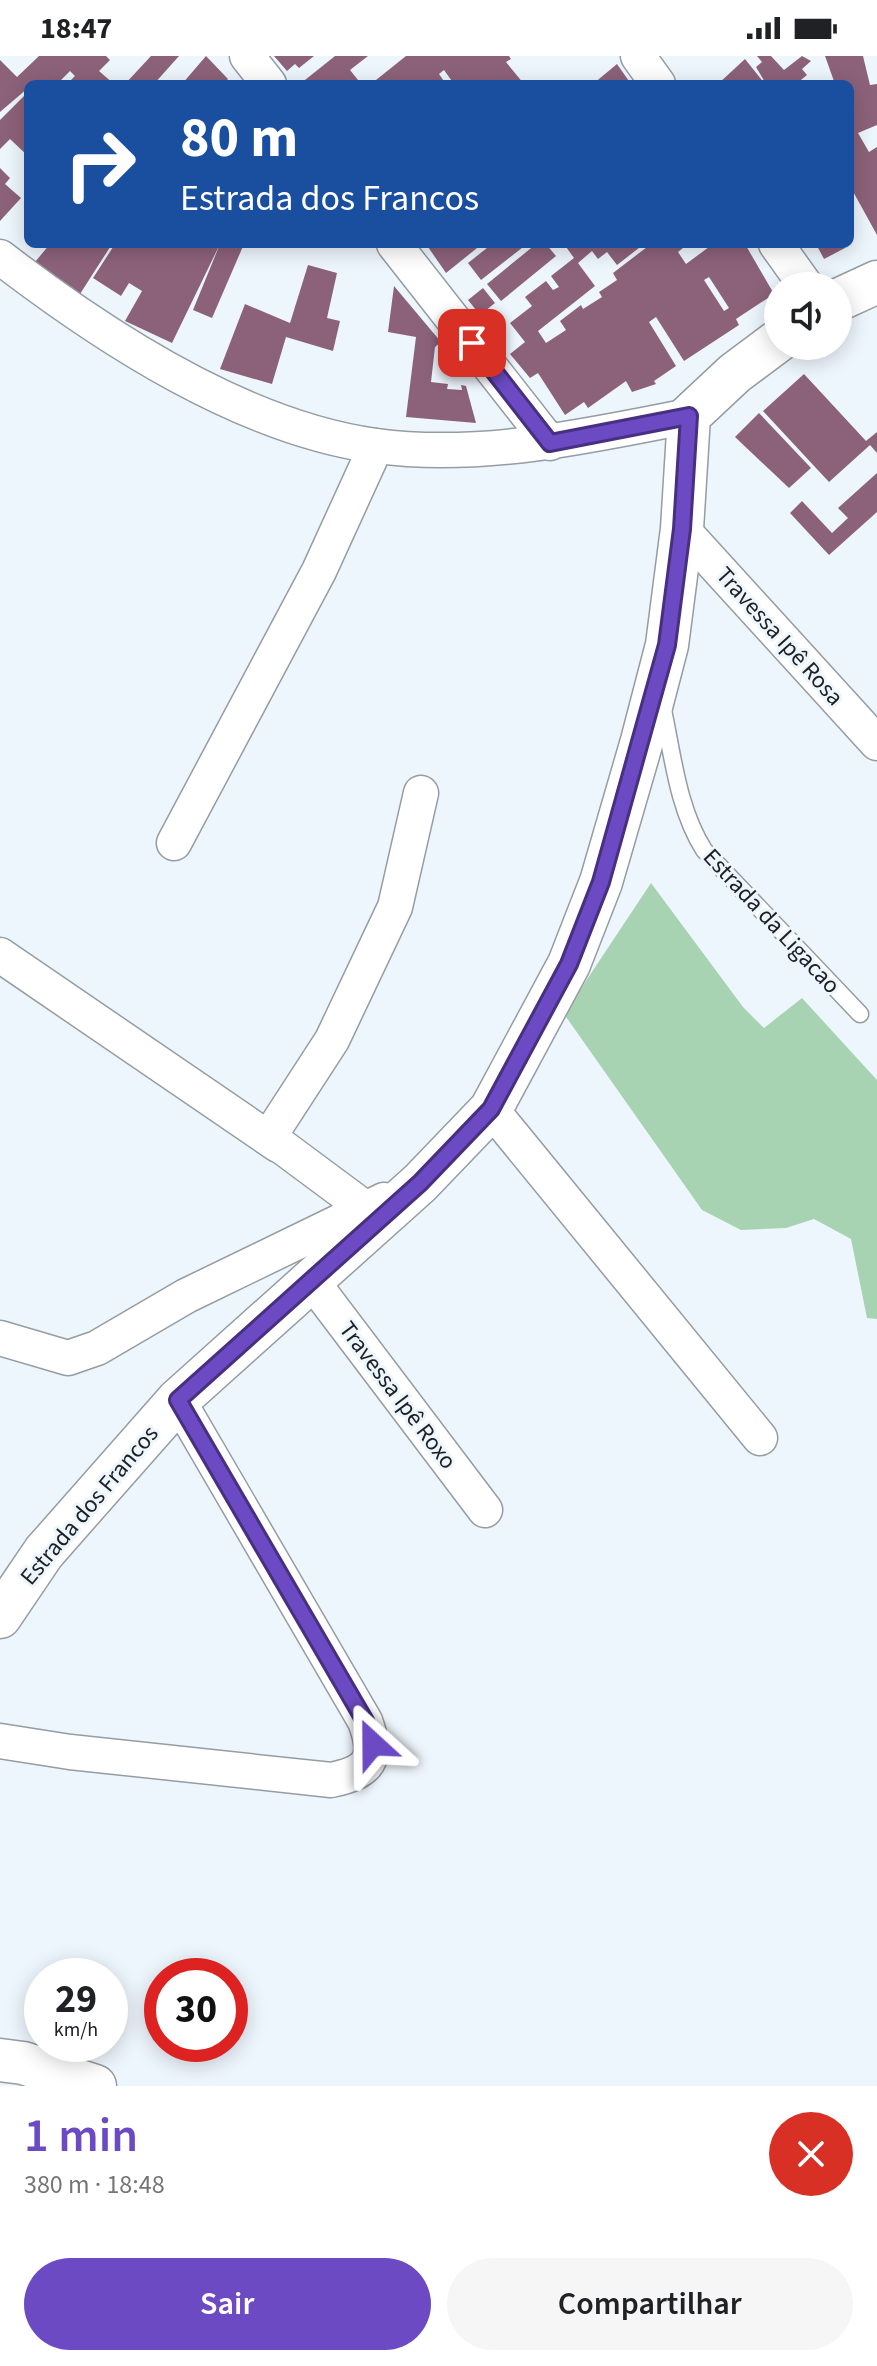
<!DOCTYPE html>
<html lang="pt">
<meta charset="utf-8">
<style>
:root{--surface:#fff;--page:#f6f6f6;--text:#202124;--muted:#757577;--accent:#6c4ac3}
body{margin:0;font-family:"Source Sans 3",sans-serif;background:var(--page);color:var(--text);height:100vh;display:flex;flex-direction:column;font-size:30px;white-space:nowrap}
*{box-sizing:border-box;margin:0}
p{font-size:26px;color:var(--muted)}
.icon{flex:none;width:44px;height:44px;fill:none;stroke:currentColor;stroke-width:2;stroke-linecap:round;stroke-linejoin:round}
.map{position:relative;height:2030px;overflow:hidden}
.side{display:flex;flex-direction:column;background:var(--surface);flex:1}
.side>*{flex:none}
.banner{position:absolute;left:24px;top:24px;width:830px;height:168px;border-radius:12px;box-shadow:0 4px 20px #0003;background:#1a4fa0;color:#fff;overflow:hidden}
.tools{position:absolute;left:764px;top:216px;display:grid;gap:16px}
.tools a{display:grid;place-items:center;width:88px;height:88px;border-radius:50%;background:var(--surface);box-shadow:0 4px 20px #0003;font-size:40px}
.speed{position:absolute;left:24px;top:1902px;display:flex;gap:16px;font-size:40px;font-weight:700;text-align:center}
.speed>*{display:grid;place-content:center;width:104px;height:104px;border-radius:50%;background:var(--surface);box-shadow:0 4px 20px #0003;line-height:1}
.speed small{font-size:20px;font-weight:400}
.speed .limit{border:12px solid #d22;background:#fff;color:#111}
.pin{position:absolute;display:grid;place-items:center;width:68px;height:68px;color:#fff;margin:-34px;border-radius:16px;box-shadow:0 4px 12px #0006}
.me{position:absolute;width:88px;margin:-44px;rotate:336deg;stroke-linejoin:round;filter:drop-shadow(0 0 6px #0008)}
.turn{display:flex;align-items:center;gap:28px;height:168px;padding:0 24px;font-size:36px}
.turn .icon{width:104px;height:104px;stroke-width:2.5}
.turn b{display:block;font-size:56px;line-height:68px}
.round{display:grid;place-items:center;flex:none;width:84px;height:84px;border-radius:42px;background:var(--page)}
.overview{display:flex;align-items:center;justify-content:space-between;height:136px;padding:0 24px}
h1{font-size:48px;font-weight:600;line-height:60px;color:var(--accent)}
.primary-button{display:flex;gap:16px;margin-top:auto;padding:16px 24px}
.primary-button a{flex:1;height:92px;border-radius:48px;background:var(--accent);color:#fff;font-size:32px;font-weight:600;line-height:92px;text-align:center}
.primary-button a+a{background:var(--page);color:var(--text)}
.status{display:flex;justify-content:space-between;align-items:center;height:56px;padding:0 40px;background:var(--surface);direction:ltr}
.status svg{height:22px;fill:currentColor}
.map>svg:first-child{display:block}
.forest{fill:#a8d3b3}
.building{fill:#8c627a;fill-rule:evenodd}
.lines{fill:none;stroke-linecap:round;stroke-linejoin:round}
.service-casing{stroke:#959ca3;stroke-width:19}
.minor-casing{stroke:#959ca3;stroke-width:37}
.tertiary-casing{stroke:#959ca3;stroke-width:45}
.service{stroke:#fff;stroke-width:16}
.minor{stroke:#fff;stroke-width:34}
.tertiary{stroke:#fff;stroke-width:42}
.route-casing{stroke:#46307f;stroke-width:20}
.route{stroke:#6c4ac3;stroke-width:14}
.labels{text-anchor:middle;stroke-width:6;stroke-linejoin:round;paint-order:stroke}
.street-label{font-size:24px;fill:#1d1f22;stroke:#eef6fd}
</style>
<div class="status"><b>18:47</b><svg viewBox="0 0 49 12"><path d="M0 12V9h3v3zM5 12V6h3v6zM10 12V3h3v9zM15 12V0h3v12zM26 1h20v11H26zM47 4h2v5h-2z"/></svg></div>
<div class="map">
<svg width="877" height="2030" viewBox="0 0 877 2030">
<rect width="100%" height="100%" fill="#eef6fd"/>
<path class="forest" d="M 651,827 L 743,951 L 764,972 L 802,942 L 877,1024 L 877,1263 L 867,1262 L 851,1183 L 814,1163 L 786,1172 L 741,1174 L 702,1154 L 564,958 Z"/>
<g class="building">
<path d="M 39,0 L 106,0 L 110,4 L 99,15 L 114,28 L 67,28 L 75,20 L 70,15 L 57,28 L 28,28 L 28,32 L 0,56 L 0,4 L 17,21 Z"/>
<path d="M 151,0 L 179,0 L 154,28 L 125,28 Z"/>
<path d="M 206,0 L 228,23 L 224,28 L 182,28 Z"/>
<path d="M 274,0 L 314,0 L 299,12 L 295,8 L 287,15 Z"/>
<path d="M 335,0 L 368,0 L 350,14 L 358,24 L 353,28 L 300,28 Z"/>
<path d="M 406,0 L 509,0 L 511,3 L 506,6 L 524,28 L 454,28 L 444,14 L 439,18 L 446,28 L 371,28 Z"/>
<path d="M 757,0 L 771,0 L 784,14 L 802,0 L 811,5 L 802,13 L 807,19 L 796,28 L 766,28 L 756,11 L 762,6 Z"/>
<path d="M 825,0 L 863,0 L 870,29 L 877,28 L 877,69 L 858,77 L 869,96 L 877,91 L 877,179 L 850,130 L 850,28 L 835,28 Z"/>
<path d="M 745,3 L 765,28 L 718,28 Z"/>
<path d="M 617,8 L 631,28 L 593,28 Z"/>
<path d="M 28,36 L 28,100 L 10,83 L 0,93 L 0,64 Z"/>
<path d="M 0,112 L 10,122 L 5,128 L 21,142 L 0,165 Z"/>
<path d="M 50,188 L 112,188 L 80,238 L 35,206 Z"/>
<path d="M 115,188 L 220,188 L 172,287 L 125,265 L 142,235 L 129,227 L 121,240 L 93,222 Z"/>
<path d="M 220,188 L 244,188 L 212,262 L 193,254 Z"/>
<path d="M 426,188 L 482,188 L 446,217 Z"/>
<path d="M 492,188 L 527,188 L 481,224 L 468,207 Z"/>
<path d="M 536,188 L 546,188 L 556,200 L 501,245 L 487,228 Z"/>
<path d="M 564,188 L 644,188 L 617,209 L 607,196 L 598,203 L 592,195 L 578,207 L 595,230 L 538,275 L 546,287 L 566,274 L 560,265 L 581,249 L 583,253 L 602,241 L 599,236 L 617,224 L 613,217 L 651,188 L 688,188 L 678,196 L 686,208 L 713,188 L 745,188 L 774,238 L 736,263 L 739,269 L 684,305 L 656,261 L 649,266 L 676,310 L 654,325 L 656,328 L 632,336 L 626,325 L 588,352 L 584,346 L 565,359 L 538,317 L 530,322 L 510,298 L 525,286 L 510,267 L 532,250 L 525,241 L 546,225 L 553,234 L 559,231 L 551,220 L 574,202 ZM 709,221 L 729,252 L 724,255 L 704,224 Z"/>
<path d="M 816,188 L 843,188 L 845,192 L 824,203 Z"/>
<path d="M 308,209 L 337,217 L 327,262 L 340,265 L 333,295 L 286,281 L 272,328 L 220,313 L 245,248 L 290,267 Z"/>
<path d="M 394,230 L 441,286 L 435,291 L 431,326 L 448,328 L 447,333 L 462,334 L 461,329 L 466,330 L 476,367 L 406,361 L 416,281 L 388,276 Z"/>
<path d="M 483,232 L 495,247 L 480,259 L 468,244 Z"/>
<path d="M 804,318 L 866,385 L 877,376 L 877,397 L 870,389 L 829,426 L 763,355 Z"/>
<path d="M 759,357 L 811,412 L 789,432 L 735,381 Z"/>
<path d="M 877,417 L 877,456 L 829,499 L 790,457 L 802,445 L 832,477 L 848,462 L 838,452 Z"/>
</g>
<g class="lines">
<defs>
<path id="service" d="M 663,654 C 673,701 678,753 704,794 L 860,958"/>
<g id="minor">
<path d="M 247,0 L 269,28"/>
<path d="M 638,0 L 658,28"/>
<path d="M 394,188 L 550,387"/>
<path d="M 776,188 L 806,230"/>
<path d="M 0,201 C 104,281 243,372 376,390 C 481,404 587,380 689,360"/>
<path d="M 682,473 L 877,687"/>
<path d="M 174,787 L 319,515 L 376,390"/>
<path d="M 0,899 L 278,1089"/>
<path d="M 491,1053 L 760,1382"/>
<path d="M 366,1153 L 269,1081 L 332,984 L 395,851 L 421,737"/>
<path d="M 311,1224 L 485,1454"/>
<path d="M 0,1282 L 68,1302 L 97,1292 L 186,1240 L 384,1144"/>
<path d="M 0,1685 L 70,1696 L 331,1724 C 370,1716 379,1703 365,1665 L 178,1344"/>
</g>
<g id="tertiary">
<path d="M 838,244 L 877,226"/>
<path d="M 0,1561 L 44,1496 L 178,1344 L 420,1127 L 491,1053 L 569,908 L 601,826 L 642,685 L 667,589 L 682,473 L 689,360 L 735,317 L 778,285"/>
<path d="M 0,2004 L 23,2007 L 95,2030"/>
</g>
</defs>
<use href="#service" class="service-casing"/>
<use href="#minor" class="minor-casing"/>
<use href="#tertiary" class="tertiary-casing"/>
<use href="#service" class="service"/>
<use href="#minor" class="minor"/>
<use href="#tertiary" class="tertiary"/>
</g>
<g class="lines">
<defs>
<path id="route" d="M 373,1688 L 365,1665 L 178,1344 L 420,1127 L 491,1053 L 569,908 L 601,826 L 667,589 L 682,473 L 689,360 L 550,387 L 472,287"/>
</defs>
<use href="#route" class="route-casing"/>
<use href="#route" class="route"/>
</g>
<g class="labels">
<g class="street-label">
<text transform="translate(780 580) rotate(48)" y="8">Travessa Ipê Rosa</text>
<text transform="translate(772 865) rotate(47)" y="8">Estrada da Ligacao</text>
<text transform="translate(398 1339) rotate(53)" y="8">Travessa Ipê Roxo</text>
<text transform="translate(89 1449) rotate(-50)" y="8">Estrada dos Francos</text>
</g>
</g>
</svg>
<div class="tools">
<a><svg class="icon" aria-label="sound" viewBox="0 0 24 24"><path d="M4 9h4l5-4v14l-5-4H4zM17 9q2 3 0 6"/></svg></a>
</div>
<div class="speed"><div>29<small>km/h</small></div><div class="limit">30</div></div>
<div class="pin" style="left:472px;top:287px;background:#d93025"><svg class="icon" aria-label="arrive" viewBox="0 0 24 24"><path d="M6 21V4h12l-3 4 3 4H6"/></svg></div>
<svg class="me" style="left:373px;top:1688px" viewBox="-20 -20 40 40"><path d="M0-17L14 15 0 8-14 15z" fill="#6c4ac3" stroke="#fff" stroke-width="4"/></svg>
<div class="banner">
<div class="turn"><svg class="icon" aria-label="right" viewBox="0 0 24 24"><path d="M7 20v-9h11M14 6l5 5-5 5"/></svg><div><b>80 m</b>Estrada dos Francos</div></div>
</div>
</div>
<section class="side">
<div class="overview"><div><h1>1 min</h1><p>380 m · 18:48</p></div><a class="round" style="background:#d93025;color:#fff"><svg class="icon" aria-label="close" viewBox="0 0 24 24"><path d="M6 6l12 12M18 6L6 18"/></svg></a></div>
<div class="primary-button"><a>Sair</a><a>Compartilhar</a></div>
</section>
